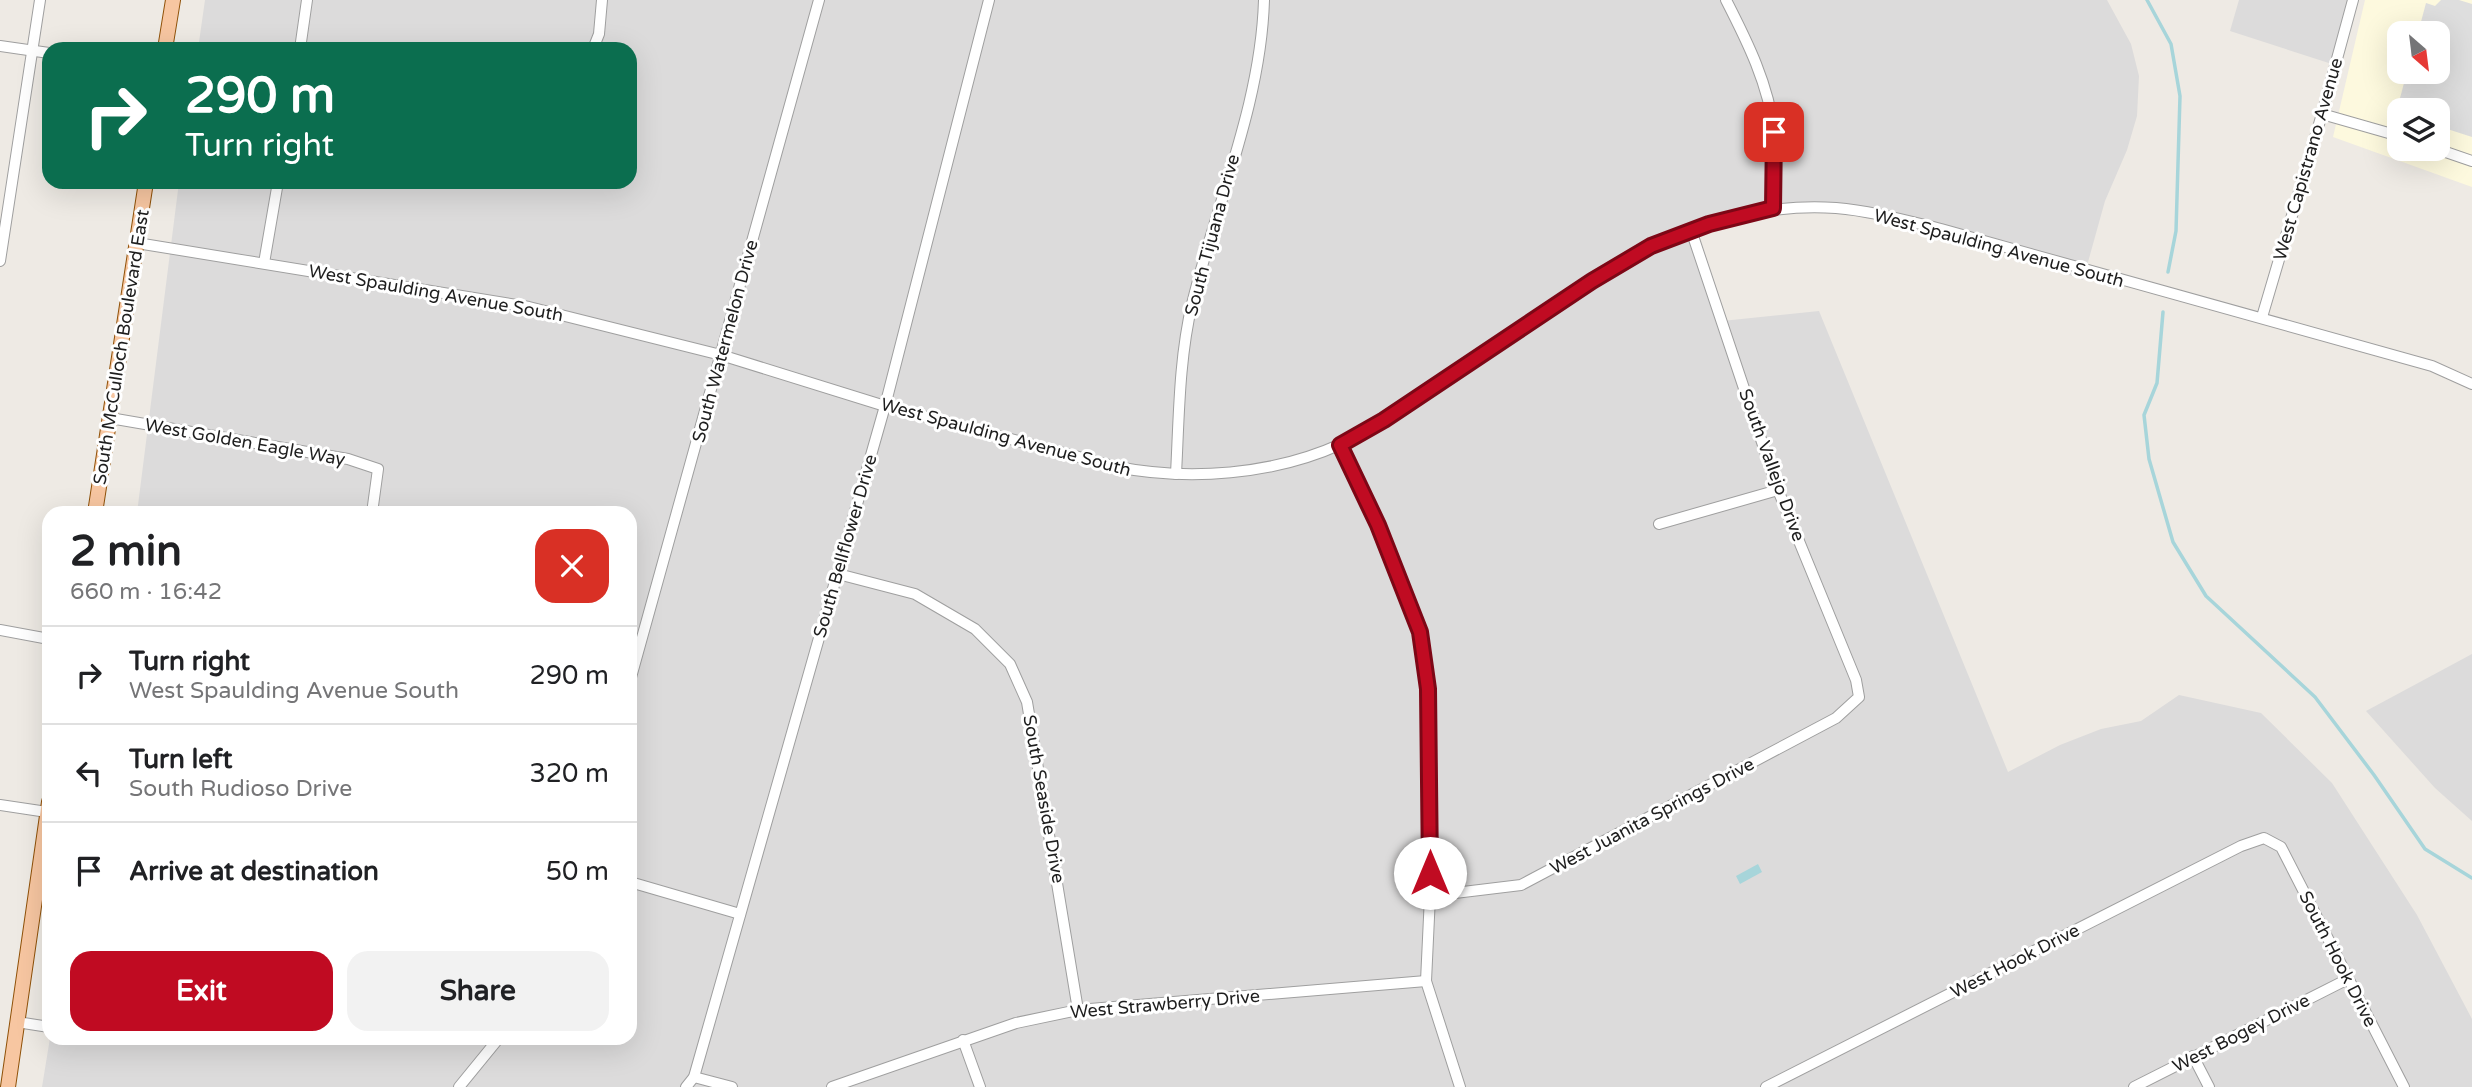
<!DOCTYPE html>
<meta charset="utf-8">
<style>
:root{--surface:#fff;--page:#f2f2f2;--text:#202124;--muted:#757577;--line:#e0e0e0;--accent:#c00b22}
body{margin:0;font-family:"Varela Round",sans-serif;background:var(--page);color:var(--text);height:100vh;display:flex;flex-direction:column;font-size:26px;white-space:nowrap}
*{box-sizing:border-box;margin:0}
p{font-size:23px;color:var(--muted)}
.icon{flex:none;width:38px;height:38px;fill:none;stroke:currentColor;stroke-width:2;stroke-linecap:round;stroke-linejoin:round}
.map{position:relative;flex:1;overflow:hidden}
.panel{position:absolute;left:42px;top:506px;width:595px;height:539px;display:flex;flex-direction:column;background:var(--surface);border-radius:21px;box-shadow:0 7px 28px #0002}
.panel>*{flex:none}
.guide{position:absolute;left:42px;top:42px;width:595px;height:147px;border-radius:21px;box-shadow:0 7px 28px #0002;background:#0b6e4f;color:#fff;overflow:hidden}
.needle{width:46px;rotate:152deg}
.tools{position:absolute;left:2387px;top:21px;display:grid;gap:14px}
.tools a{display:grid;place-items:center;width:63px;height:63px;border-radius:14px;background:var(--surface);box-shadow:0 7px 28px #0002;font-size:35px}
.pin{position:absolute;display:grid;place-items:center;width:60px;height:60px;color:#fff;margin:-30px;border-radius:14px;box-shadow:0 4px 10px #0006}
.me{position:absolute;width:77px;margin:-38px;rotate:0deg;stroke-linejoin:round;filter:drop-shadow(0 0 5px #0008)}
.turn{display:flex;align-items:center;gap:24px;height:147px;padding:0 28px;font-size:32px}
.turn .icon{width:91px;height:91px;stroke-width:2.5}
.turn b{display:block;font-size:49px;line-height:60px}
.round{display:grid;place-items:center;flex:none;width:74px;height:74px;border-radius:21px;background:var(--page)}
.summary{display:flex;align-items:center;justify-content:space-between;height:119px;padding:0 28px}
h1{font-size:42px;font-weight:700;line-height:52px}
.primary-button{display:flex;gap:14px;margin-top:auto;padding:14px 28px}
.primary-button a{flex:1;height:80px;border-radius:21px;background:var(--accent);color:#fff;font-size:28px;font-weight:700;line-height:80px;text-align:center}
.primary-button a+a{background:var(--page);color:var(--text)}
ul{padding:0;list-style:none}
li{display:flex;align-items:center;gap:21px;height:98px;padding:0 28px;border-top:2px solid var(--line)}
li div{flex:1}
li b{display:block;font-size:26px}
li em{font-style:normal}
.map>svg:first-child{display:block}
.residential{fill:#dcdbdb}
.education{fill:#fdf9de;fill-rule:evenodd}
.parking{fill:#dedede}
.water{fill:#a7d5da}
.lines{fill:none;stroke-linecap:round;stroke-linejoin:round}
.stream{stroke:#a7d5da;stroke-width:3.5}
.minor-casing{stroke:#9f9f9f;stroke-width:12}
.major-casing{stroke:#8f5108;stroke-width:16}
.minor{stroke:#fff;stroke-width:10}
.major{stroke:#f7c6a1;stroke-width:14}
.route-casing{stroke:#7d0716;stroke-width:18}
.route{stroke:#c00b22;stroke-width:12}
.labels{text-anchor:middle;stroke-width:6;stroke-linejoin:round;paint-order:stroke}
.street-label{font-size:18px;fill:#1e1e1e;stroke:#fff}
</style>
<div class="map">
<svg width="2472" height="1087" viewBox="0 0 2472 1087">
<rect width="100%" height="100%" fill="#eeeae4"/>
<g class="residential">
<path d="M 205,0 L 2107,0 L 2131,44 L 2139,76 L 2137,116 L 2127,150 L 2105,201 L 2083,280 L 1941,229 L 1882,215 L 1773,208 L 1691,230 L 1722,321 L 1819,311 L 2008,772 L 2060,745 L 2101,729 L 2141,721 L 2179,695 L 2261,713 L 2332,783 L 2417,915 L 2472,1019 L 2472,1087 L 42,1087 L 50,1038 L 630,1038 L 630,513 L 137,513 L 179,182 L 630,182 L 630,49 L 198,49 Z"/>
<path d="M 2239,0 L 2353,0 L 2335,65 L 2230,31 Z"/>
<path d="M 2472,654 L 2472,821 L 2435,788 L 2366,711 Z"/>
</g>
<path class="education" d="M 2365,0 L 2472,0 L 2472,187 L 2333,137 ZM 2399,33 L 2438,33 L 2438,72 L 2399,72 ZM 2399,110 L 2438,110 L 2438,149 L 2399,149 Z"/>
<path class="parking" d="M 2441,0 L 2459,0 L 2472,4 L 2472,137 L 2438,126 L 2438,110 L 2399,110 L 2399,114 L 2396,113 L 2407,72 L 2438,72 L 2438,33 L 2418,33 L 2426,3 L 2435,6 Z"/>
<path class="water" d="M 1758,864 L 1762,872 L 1740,884 L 1736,876 Z"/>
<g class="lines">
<g class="stream">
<path d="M 2147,0 L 2171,44 L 2180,96 L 2176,231 L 2168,272"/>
<path d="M 2163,312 L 2157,383 L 2144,415 L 2149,459 L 2173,542 L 2206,596 L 2315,697 L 2374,775 L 2425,849 L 2472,878"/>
</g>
<defs>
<g id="minor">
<path d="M 1726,0 C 1747,41 1769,85 1774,132 C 1776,157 1773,183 1773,208"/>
<path d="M 0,46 L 49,53"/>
<path d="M 300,49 L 307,0"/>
<path d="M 593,49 L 599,34 L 602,0"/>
<path d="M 2322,114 L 2399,136"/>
<path d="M 2437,149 L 2472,161"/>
<path d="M 137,243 L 529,307 L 721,355 L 885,406 L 1117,467 C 1189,481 1273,475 1341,444 C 1382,425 1420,396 1457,371 C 1508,336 1560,302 1612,268 C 1681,229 1756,202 1836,208 C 1872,211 1907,221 1941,229 L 2432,366 L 2472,384"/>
<path d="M 0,261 L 40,0"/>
<path d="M 264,263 L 278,182"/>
<path d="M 2262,317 L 2322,114 L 2353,0"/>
<path d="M 110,418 L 348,459 L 378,469 L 372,513"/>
<path d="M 1340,445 L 1378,525 L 1405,589 L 1420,632 L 1428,689 L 1430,896 L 1426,981 L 1460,1087"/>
<path d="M 1176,474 C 1179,417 1179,359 1192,304 C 1216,204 1261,104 1264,0"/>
<path d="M 1659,524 L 1778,490"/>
<path d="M 838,574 L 915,594 L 975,629 L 1010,664 L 1027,702 L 1078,1010"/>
<path d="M 0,630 L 49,639"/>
<path d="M 630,681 L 819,0"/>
<path d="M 0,805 L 47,812"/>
<path d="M 630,882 L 740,914"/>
<path d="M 1430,896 L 1521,885 L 1836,718 L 1859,697 L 1856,680 L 1778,490 L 1691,230"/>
<path d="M 17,1022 L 49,1027"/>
<path d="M 963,1040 L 980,1087"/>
<path d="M 2193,1056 L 2209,1087"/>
<path d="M 694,1077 L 732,1087"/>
<path d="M 459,1087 L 499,1038"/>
<path d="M 686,1087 L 694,1077 L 885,406 L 989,0"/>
<path d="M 832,1087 L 1016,1023 L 1078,1010 L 1426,981"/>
<path d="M 1766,1087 L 2241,846 L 2264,838 L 2281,847 L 2404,1087"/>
<path d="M 2134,1087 L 2348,979"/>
</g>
<g id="major">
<path d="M 165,49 L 173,0"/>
<path d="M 95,513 L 146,182"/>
<path d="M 8,1087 L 49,802"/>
</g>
</defs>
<use href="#minor" class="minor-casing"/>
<use href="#major" class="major-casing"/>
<use href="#minor" class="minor"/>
<use href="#major" class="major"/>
</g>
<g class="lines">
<defs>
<path id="route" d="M 1430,873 L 1428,689 L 1420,632 L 1378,525 L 1340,445 L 1384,420 L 1592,281 L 1651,246 L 1709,224 L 1773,208 L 1774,132"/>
</defs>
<use href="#route" class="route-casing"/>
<use href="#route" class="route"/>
</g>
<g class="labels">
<g class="street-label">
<text transform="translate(2308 159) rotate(-74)" y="6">West Capistrano Avenue</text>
<text transform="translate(1212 235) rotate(-75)" y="6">South Tijuana Drive</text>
<text transform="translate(1999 248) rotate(15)" y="6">West Spaulding Avenue South</text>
<text transform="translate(436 293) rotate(10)" y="6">West Spaulding Avenue South</text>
<text transform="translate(725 341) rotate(-75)" y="6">South Watermelon Drive</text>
<text transform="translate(121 347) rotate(-81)" y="6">South McCulloch Boulevard East</text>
<text transform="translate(1006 437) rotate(15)" y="6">West Spaulding Avenue South</text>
<text transform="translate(245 442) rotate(10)" y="6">West Golden Eagle Way</text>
<text transform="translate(1772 465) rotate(70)" y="6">South Vallejo Drive</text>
<text transform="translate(845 546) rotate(-74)" y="6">South Bellflower Drive</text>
<text transform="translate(1044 799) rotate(80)" y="6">South Seaside Drive</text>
<text transform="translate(1652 816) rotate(-28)" y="6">West Juanita Springs Drive</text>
<text transform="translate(2338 959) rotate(63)" y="6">South Hook Drive</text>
<text transform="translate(2015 961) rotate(-27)" y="6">West Hook Drive</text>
<text transform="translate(1165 1004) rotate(-5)" y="6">West Strawberry Drive</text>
<text transform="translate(2241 1033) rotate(-27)" y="6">West Bogey Drive</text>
</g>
</g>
</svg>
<div class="tools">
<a><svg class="needle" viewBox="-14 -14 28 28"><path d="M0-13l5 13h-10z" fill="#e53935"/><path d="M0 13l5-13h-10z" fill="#757577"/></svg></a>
<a><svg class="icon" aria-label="layers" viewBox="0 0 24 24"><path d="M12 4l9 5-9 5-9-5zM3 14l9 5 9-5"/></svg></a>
</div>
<div class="pin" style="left:1774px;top:132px;background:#d93025"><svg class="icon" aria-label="arrive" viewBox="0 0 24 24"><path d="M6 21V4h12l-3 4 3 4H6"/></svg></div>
<svg class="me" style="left:1430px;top:873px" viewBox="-20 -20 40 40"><circle r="19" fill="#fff"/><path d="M0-13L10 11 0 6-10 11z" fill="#c00b22"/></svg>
<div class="guide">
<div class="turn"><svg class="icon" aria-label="right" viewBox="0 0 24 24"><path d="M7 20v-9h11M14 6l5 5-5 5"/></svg><div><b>290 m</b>Turn right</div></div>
</div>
<section class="panel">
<div class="summary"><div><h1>2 min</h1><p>660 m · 16:42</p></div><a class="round" style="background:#d93025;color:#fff"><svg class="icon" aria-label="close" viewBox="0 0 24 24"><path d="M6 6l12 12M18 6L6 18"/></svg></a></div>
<ul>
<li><svg class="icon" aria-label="right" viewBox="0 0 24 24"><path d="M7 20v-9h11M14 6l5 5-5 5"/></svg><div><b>Turn right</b><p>West Spaulding Avenue South</p></div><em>290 m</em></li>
<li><svg class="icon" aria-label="left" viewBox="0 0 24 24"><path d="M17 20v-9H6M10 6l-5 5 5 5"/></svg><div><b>Turn left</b><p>South Rudioso Drive</p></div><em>320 m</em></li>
<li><svg class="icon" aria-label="arrive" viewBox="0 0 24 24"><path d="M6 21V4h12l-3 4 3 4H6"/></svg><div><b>Arrive at destination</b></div><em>50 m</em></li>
</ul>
<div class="primary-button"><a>Exit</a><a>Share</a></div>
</section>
</div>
